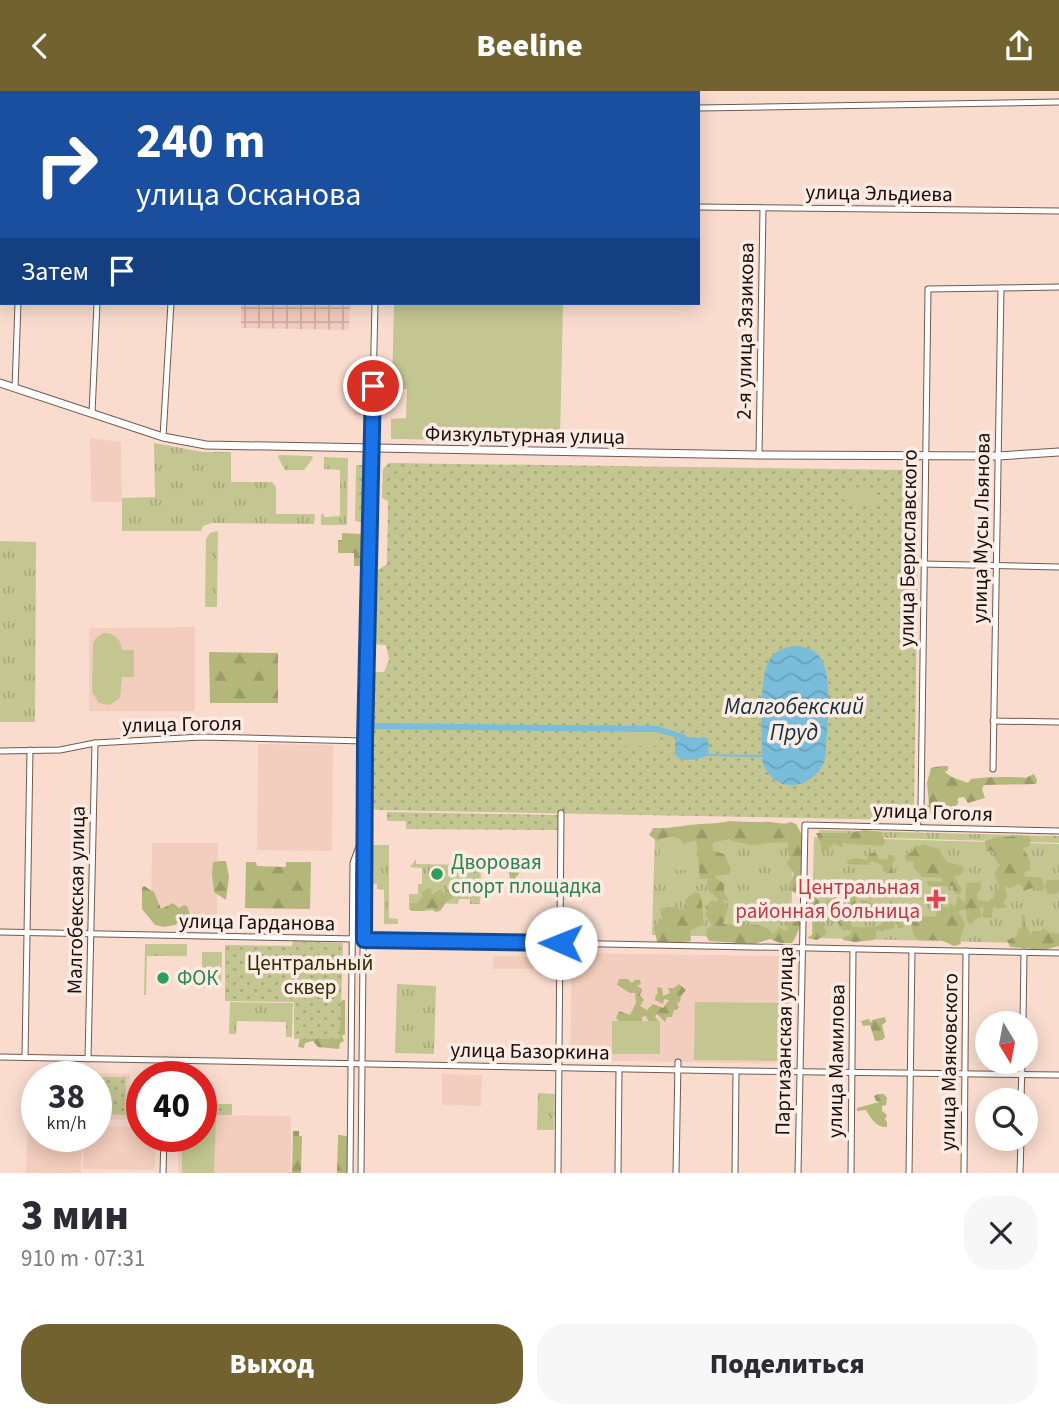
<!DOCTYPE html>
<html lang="ru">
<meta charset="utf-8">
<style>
:root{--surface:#fff;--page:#f7f7f7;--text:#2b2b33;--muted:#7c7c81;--accent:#726230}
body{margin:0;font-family:"Source Sans 3",sans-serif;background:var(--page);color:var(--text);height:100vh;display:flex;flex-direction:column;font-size:26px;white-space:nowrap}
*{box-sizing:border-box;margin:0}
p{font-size:23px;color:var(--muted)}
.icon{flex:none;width:38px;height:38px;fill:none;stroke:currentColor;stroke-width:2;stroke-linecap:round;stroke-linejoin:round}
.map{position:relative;height:1082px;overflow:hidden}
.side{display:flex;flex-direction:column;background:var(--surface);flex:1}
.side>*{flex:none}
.banner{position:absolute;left:0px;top:0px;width:700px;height:214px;box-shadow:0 4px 18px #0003;background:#1a4fa0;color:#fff;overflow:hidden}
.needle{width:46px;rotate:170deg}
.buttons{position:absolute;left:975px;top:920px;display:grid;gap:14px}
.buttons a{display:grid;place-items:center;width:63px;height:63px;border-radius:50%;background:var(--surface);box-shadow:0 4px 18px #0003;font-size:35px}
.speed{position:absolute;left:21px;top:970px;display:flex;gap:14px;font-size:35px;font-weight:700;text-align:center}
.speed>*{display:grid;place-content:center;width:91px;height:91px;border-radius:50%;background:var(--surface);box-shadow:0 4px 18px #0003;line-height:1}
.speed small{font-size:18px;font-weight:400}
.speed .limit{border:10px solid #d22;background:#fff;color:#111}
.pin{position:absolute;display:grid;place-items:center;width:60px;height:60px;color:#fff;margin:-30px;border:4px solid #fff;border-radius:50%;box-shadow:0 2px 7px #0007}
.me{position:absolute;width:77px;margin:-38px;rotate:271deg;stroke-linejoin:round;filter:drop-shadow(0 0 5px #0008)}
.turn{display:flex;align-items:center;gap:24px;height:147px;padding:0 21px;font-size:32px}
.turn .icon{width:91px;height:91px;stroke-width:2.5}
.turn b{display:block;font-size:49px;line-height:60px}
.then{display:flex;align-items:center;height:66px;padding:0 21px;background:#0003;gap:14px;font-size:26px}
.round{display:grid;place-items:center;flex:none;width:74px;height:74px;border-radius:28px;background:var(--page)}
.head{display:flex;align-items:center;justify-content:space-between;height:119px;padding:0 21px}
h1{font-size:42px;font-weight:800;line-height:52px}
.primary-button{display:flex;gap:14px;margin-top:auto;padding:14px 21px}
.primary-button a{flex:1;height:80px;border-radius:28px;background:var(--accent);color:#fff;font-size:28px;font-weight:800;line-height:80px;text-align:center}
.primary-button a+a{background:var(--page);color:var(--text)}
header{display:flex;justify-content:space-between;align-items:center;height:91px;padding:0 21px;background:var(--accent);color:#fff;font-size:32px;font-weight:800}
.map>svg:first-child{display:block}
.built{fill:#f3cdbd}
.industrial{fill:url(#industrial-grid)}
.grass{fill:url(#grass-tufts)}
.forest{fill:url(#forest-firs)}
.park{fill:url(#park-dots)}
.garden{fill:#c3c691}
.water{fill:url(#water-waves)}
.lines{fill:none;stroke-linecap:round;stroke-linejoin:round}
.stream{stroke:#79bddb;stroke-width:2}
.canal{stroke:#79bddb;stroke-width:6}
.minor-casing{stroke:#72594e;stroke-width:7}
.major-casing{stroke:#72594e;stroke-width:9}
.minor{stroke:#fff;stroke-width:5}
.major{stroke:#fff;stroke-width:7}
.route-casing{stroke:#114b97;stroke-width:18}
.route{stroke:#1a73e8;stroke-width:12}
.leisure-dot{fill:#2e9e5b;stroke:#feece4;stroke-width:2.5}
.health-dot{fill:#e0444e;stroke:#feece4;stroke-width:2.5}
.labels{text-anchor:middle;stroke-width:7;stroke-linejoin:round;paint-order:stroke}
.street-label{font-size:21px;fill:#180e0a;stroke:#feece4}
.leisure-label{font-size:21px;fill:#27864d;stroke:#feece4;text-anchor:start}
.health-label{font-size:21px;fill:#be3a42;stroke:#feece4;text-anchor:end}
.park-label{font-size:21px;fill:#2d2d00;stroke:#feece4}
.water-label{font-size:23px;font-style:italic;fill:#10313e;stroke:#feece4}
</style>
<header><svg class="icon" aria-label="back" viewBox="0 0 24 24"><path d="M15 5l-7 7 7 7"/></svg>Beeline<svg class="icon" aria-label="share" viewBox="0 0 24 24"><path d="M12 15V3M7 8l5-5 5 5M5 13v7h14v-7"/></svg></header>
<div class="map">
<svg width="1059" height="1082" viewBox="0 0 1059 1082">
<defs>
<pattern id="industrial-grid" width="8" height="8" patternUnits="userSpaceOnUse" patternTransform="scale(1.75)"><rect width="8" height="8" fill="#f3cdbd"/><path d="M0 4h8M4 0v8" fill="none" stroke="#d0afa1"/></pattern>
<pattern id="grass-tufts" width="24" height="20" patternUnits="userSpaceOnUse" patternTransform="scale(1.75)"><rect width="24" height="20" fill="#c3c691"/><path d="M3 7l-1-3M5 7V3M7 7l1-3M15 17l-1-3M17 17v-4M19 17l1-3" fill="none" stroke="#a7a97c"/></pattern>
<pattern id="forest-firs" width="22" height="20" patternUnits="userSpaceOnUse" patternTransform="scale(1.75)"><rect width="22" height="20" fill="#b4b77a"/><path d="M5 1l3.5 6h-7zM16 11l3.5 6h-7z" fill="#9a9c68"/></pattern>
<pattern id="park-dots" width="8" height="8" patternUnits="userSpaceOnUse" patternTransform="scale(1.75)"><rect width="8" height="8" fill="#c3c691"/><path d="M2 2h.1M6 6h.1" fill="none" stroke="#a7a97c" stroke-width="1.8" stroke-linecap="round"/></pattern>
<pattern id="water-waves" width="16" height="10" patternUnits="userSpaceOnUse" patternTransform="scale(1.75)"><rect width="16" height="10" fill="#79bddb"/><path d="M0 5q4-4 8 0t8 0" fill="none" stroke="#68a1bb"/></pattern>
</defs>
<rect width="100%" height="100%" fill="#fadccf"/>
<g class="built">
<path d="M 355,283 L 366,283 L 366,324 L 354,324 Z"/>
<path d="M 90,347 L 121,351 L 122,411 L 91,411 Z"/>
<path d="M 195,536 L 195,620 L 89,620 L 89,537 Z"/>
<path d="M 258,653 L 333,654 L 332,760 L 257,759 Z"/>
<path d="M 152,752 L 218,752 L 217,826 L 151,825 Z"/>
<path d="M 572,862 L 791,865 L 789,973 L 570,969 Z"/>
<path d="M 493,865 L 537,866 L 537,878 L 493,878 Z"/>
<path d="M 37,981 L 130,983 L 129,1029 L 96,1028 L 96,985 L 37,985 Z"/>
<path d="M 442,983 L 482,984 L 481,1015 L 442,1014 Z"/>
<path d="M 201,1024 L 291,1025 L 291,1082 L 178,1082 L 179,1045 L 201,1045 Z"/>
<path d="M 28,1030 L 37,1031 L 37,1045 L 82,1045 L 81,1082 L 26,1082 Z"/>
<path d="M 96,1035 L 142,1036 L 142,1045 L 156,1045 L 155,1079 L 83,1078 L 84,1045 L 96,1045 Z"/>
</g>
<path class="industrial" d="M 241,212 L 350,212 L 349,239 L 241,237 Z"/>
<g class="grass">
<path d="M 154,352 L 203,361 L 231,361 L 231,391 L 272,391 L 276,396 L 276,423 L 315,423 L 314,433 L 211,432 L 203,435 L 201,440 L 122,440 L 122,407 L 155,406 Z"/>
<path d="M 279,364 L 312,365 L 313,367 L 304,379 L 285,379 L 278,366 Z"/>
<path d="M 324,366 L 348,367 L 347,434 L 321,434 L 321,423 L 324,423 L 324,426 L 340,425 L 340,379 L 324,378 Z"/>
<path d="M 218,440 L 217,516 L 205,516 L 206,448 L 210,442 Z"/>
<path d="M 0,450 L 36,451 L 35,631 L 0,631 Z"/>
<path d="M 819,739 L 1059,745 L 1059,752 L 819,745 Z"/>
<path d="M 655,742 L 793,745 L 791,847 L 652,844 Z"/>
<path d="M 814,746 L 1059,753 L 1059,853 L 812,847 L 812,822 L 804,822 L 805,788 L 813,788 Z"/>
<path d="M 371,754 L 389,754 L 389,827 L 398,828 L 398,833 L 384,833 L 384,799 L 377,798 L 377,793 L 371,793 Z"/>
<path d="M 416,768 L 416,773 L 481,774 L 480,813 L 470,813 L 470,808 L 459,808 L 458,813 L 441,812 L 441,820 L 409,819 L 409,803 L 418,803 L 418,793 L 422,793 L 422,777 L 410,776 Z"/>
<path d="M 145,853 L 187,853 L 187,865 L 147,865 L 146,904 L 144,904 Z"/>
<path d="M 397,893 L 436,895 L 434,963 L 395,962 Z"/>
<path d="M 230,911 L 293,912 L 292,946 L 286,946 L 286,931 L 237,930 L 236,943 L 229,943 Z"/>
<path d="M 538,1002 L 555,1003 L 554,1039 L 537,1039 Z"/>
</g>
<g class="forest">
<path d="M 342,442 L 363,443 L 363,475 L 354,475 L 354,462 L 338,462 L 338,449 L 342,449 Z"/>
<path d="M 209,561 L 278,562 L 278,612 L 210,612 Z"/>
<path d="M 940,675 L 948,675 L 948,679 L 945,681 L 952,686 L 968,692 L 971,688 C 980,686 1016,685 1025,687 L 1034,683 L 1037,689 L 1036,693 L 984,694 L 982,698 L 985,707 L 968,712 L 964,706 L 958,707 L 958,713 C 946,723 938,721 925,724 L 924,717 L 929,713 L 927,692 L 931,677 Z"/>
<path d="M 729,730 C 741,731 752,731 763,731 C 774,730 781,735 791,731 L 796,733 L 802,744 L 800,801 L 794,802 L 789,796 C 791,785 799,784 786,773 L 791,765 L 785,758 L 789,755 L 788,752 C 774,750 765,753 751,754 C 744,754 740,750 733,751 L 730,748 L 714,751 L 712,754 L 714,760 L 724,763 L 731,778 L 729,783 L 714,785 L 724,793 L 724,802 L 728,808 L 728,810 L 723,809 L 728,816 L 723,833 C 738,835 765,828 773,844 L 779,836 L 785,840 L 789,838 L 784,829 L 790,829 L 794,819 L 797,818 L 802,824 C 801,834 797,845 792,852 L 780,852 L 770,848 L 754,853 L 709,850 L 706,844 L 707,838 L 712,835 L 705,823 L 707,820 L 705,816 L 712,809 L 717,811 L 718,808 C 711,801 704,799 708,788 L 700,788 L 697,753 L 695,750 L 683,753 C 679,742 665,746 657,750 L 649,744 L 653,737 C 670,738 684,734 700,733 C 711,732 718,733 729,730 Z"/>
<path d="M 864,739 L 882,741 L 885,752 L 882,755 L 842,752 L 842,756 L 834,753 L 828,759 L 821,760 L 821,753 L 816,742 L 850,742 Z"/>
<path d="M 1021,745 L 1029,745 L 1031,749 L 1029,755 L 1023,757 L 1030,769 L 1030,779 L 1025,781 L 1024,785 L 1042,787 L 1044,796 L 1047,789 L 1059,789 L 1059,799 L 1056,803 L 1048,803 L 1045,796 L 1041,800 L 1032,797 L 1023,800 L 1023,796 L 1019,793 L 1009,797 L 1005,795 L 1007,807 L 1003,810 L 1006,816 L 998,818 L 993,815 L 992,826 L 985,827 L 982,825 L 984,817 L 980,816 L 981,826 L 975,828 L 970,834 L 967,830 L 966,818 L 958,820 L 965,833 L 960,848 L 961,853 L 954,855 L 941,849 L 918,849 C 912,844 910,833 915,825 L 936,826 L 938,812 L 943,810 L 943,816 L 948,816 L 950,812 L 955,816 L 958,805 L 965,813 L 966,792 L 981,791 L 981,799 L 977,802 L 977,809 L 988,811 L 993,807 L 994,802 L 1000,796 L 994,782 L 1000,774 L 994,767 L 994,762 L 991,759 L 986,761 L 985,750 L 997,746 Z"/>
<path d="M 925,754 L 939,758 C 948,777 946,769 962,775 L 964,778 L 962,783 L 954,785 L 962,799 L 960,804 L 955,803 L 953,795 L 929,795 L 926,790 L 942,791 L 942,787 L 922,786 L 913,776 L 914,771 L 906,770 L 905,764 L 913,761 L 915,755 Z"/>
<path d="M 869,762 L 876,762 L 879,768 L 888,769 L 888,764 L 893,764 L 895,768 L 892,773 L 893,782 L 887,782 L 887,779 L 883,781 L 883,775 L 876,771 L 869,771 L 870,774 L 847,773 L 848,769 L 855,767 L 867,769 Z"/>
<path d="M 519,765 L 528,768 L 527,773 L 517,776 L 519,783 L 515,787 L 516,795 L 510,797 L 509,775 L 504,769 Z"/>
<path d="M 220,770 L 226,770 L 229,786 L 226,809 L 214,801 L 212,783 L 213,771 Z"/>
<path d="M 246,771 L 256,771 L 257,775 L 286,776 L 286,771 L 311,771 L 310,818 L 245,817 Z"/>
<path d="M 851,789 L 859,800 L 859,805 L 855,808 L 856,812 L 860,813 L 861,809 L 871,811 L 873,818 L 870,824 L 855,824 L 849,828 L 852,836 C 856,837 877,836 882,834 L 883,823 L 890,823 L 889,819 L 895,818 L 901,823 L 904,837 L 898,837 L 895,831 L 895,837 L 887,839 L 885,837 L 884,840 L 876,840 L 876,847 L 874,849 L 855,851 L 843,849 L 844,846 L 850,844 L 852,839 L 842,839 L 836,828 L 831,832 L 831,826 L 825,818 L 827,809 L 837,808 L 843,812 L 838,799 L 841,793 Z"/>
<path d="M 144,795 L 154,801 L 161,818 L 173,812 L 179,817 L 184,814 L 187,815 L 190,823 L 175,834 L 164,836 L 155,834 L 142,818 L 142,797 Z"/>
<path d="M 428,797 L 431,798 L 432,804 L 441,798 L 444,803 L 445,799 L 450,799 L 453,807 L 447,810 L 440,820 L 435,821 L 433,816 L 424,820 L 411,820 L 410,812 L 418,812 L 423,805 L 422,802 Z"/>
<path d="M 696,801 L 701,804 L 704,833 L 690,840 L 691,850 L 678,852 L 657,851 L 654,836 L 662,828 L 660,818 L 677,815 L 679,819 L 686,817 L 685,810 L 689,805 Z"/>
<path d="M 814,805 L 819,810 L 822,823 L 818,827 L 826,840 L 825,844 L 817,849 L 807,847 L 813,843 Z"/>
<path d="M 1021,823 L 1025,825 L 1025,833 L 1031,844 L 1032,840 L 1041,840 L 1043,837 L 1050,842 L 1054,841 L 1055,844 L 1059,842 L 1059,855 L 1044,859 L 1010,856 L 1007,849 L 1016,846 L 1018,838 L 1022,837 Z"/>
<path d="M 619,888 L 628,888 L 632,892 L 635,889 L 640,889 L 641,893 L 637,895 L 642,898 L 640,904 L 644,909 L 640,915 L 647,919 L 653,913 L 663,917 L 669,909 L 664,908 L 663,913 L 655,909 L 656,903 L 658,904 L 657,896 L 662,897 L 663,905 L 670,902 L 668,897 L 674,897 L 679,893 L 686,899 L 681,905 L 680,911 L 677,912 L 679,916 L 677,919 L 674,919 L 672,926 L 667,926 L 665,931 L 657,923 L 655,926 L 660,932 L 650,934 L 646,925 L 642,926 L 642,931 L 620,931 L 616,927 L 619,920 L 630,924 L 636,912 L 635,902 L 630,902 L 617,894 Z"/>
<path d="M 343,909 L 345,909 L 345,943 L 342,945 L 344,950 L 340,952 L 339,958 L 318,956 L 313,950 L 305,952 L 304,957 L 298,956 L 300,947 Z"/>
<path d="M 885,926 L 886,931 L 882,934 L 885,946 L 882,949 L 875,950 L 870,934 L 863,935 L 861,930 L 869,928 L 871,932 L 872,929 Z"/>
<path d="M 878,1003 L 884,1003 L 887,1007 L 886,1014 L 882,1015 L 882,1020 L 887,1024 L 885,1028 L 887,1031 L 887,1036 C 877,1037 871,1028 866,1019 L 857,1020 L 857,1017 L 879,1011 L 876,1010 L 874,1005 Z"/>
<path d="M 293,1040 L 299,1040 L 299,1045 L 302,1045 L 301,1082 L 292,1082 Z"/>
<path d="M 338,1044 L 347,1045 L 347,1082 L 337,1082 Z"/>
</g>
<g class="park">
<path d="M 389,372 L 910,379 L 919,388 L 914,718 L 903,729 L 376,719 L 370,716 L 373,581 L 384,581 L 389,569 L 386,554 L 373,553 L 375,481 L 387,473 L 388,410 L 382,407 L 383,378 Z"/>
<path d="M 356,374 L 365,374 L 364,431 L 355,430 Z"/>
<path d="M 387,721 L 558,724 L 558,739 L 406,738 L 406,730 L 387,730 Z"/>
<path d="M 293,850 L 343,852 L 340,948 L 294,948 L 294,911 L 225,910 L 225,854 L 292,855 Z"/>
<path d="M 94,985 L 126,986 L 125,1024 L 106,1023 L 107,1000 L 96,999 L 96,985 Z"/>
<rect x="201" y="1013" width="31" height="11"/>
</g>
<g class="garden">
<path d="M 394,212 L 563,212 L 560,351 L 391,348 L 391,328 L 406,327 L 407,298 L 392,297 Z"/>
<path d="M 845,396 L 876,397 L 875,413 L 844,413 Z"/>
<path d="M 103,542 C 115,542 121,548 122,559 L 134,559 L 134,586 L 122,586 L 120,607 L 110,614 L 99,612 L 92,601 L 93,553 L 96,547 Z"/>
<path d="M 624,640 L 656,641 L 656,655 L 624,655 Z"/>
<path d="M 660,754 L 697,755 L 696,779 L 659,779 Z"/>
<path d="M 202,861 L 222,861 L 221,897 L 202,897 Z"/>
<path d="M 695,911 L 788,912 L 787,970 L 694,969 Z"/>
<rect x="612" y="930" width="48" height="33"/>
<path d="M 201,1029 L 216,1029 L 214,1082 L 182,1082 L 182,1045 L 201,1045 Z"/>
</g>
<g class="water">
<path d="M 794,555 C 804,556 812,557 819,565 C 835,583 826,645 825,669 C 812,701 772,704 762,669 C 762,646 758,585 770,568 C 776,559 785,557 794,555 Z"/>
<path d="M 683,646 L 708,647 L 709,664 C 702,668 679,673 675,663 C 675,661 675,652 675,650 Z"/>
</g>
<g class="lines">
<path class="stream" d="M 709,664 L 762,665"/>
<path class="canal" d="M 370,635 L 657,638 L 683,646"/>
<defs>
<g id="minor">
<path d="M 24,2 L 24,0"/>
<path d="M 106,2 L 106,0"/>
<path d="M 185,2 L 185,0"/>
<path d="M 264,2 L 264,0"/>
<path d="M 378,2 L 378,0"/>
<path d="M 698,17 L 1059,11"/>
<path d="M 698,116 L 1059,120"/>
<path d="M 15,297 L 18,212"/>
<path d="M 92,322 L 97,212"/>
<path d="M 163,346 L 171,212"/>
<path d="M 759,364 L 763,117"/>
<path d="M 923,473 L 1059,476"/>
<path d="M 993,630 L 1059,631"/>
<path d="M 0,660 L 60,659 L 95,652 L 201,646 L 365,650"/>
<path d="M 993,678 L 1001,197"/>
<path d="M 921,717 L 928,198 L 1059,196"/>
<path d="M 917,737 L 919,723"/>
<path d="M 0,841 L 1059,862"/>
<path d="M 1023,933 L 1024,861"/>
<path d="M 0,966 L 736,980 L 1059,984"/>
<path d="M 25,966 L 30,659"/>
<path d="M 88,968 L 95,652"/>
<path d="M 165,985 L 166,969"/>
<path d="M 1021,1010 L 1022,971"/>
<path d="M 163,1082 L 164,1045"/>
<path d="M 350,1082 L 353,772 L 362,747"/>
<path d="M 361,1082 L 365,650 L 375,212"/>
<path d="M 558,1082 L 561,722"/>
<path d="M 618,1082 L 619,978"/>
<path d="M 676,1082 L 678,971"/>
<path d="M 735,1082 L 736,980"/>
<path d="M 798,1082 L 805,734 L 1059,740"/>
<path d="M 851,1082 L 853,858"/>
<path d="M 909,1082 L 912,859"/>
<path d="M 964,1082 L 966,860"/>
<path d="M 1020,1082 L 1021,1048"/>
</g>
<path id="major" d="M 0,292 L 163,346 L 206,354 L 759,364 L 998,365 L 1059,361"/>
</defs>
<use href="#minor" class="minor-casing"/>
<use href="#major" class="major-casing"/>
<use href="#minor" class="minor"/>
<use href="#major" class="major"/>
</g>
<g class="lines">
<defs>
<path id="route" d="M 373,295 L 365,650 L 364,849 L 561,852"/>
</defs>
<use href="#route" class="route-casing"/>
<use href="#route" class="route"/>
</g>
<g class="leisure-dot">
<circle cx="437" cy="783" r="7"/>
<circle cx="163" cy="887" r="7"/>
</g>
<path class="health-dot" d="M932.5 797.5h7v7h7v7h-7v7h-7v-7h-7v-7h7z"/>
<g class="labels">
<g class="street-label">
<text transform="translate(879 102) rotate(1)" y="7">улица Эльдиева</text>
<text transform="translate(745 240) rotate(-89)" y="7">2-я улица Зязикова</text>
<text transform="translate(525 344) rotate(1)" y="7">Физкультурная улица</text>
<text transform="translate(981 437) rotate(-89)" y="7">улица Мусы Льянова</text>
<text transform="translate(908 457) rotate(-89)" y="7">улица Бериславского</text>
<text transform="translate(182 633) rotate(-1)" y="7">улица Гоголя</text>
<text transform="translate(933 721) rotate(2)" y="7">улица Гоголя</text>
<text transform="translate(76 809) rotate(-89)" y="7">Малгобекская улица</text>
<text transform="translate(257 831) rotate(1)" y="7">улица Гарданова</text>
<text transform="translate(784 950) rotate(-89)" y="7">Партизанская улица</text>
<text transform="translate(530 960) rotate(1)" y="7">улица Базоркина</text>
<text transform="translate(836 970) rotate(-89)" y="7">улица Мамилова</text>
<text transform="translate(949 971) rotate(-89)" y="7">улица Маяковского</text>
</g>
<g class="leisure-label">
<text x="451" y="778">Дворовая<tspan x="451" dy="24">спорт площадка</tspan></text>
<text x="177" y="894">ФОК</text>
</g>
<g class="health-label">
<text x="920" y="803">Центральная<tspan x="920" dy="24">районная больница</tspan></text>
</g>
<g class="park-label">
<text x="310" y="879">Центральный<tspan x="310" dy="24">сквер</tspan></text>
</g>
<g class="water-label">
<text x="794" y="623">Малгобекский<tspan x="794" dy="26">Пруд</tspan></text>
</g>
</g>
</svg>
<div class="buttons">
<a><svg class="needle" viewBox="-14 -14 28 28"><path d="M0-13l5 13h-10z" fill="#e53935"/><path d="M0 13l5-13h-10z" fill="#7c7c81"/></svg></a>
<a><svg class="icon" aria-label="search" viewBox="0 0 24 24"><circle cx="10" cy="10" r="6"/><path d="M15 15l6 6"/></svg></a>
</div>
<div class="speed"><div>38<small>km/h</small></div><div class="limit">40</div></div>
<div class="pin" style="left:373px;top:295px;background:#d93025"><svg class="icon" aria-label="arrive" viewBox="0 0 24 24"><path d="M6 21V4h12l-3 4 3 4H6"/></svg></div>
<svg class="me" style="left:561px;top:852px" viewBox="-20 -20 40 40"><circle r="19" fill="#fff"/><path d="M0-13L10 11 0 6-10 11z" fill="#1a73e8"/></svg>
<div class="banner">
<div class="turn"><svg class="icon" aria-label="right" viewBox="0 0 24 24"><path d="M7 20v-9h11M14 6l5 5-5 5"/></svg><div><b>240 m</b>улица Осканова</div></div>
<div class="then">Затем<svg class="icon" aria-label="arrive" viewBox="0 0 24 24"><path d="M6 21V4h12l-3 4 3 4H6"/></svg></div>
</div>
</div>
<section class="side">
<div class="head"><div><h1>3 мин</h1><p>910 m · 07:31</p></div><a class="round"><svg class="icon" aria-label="close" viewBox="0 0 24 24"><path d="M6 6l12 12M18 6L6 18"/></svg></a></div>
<div class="primary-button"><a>Выход</a><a>Поделиться</a></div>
</section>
